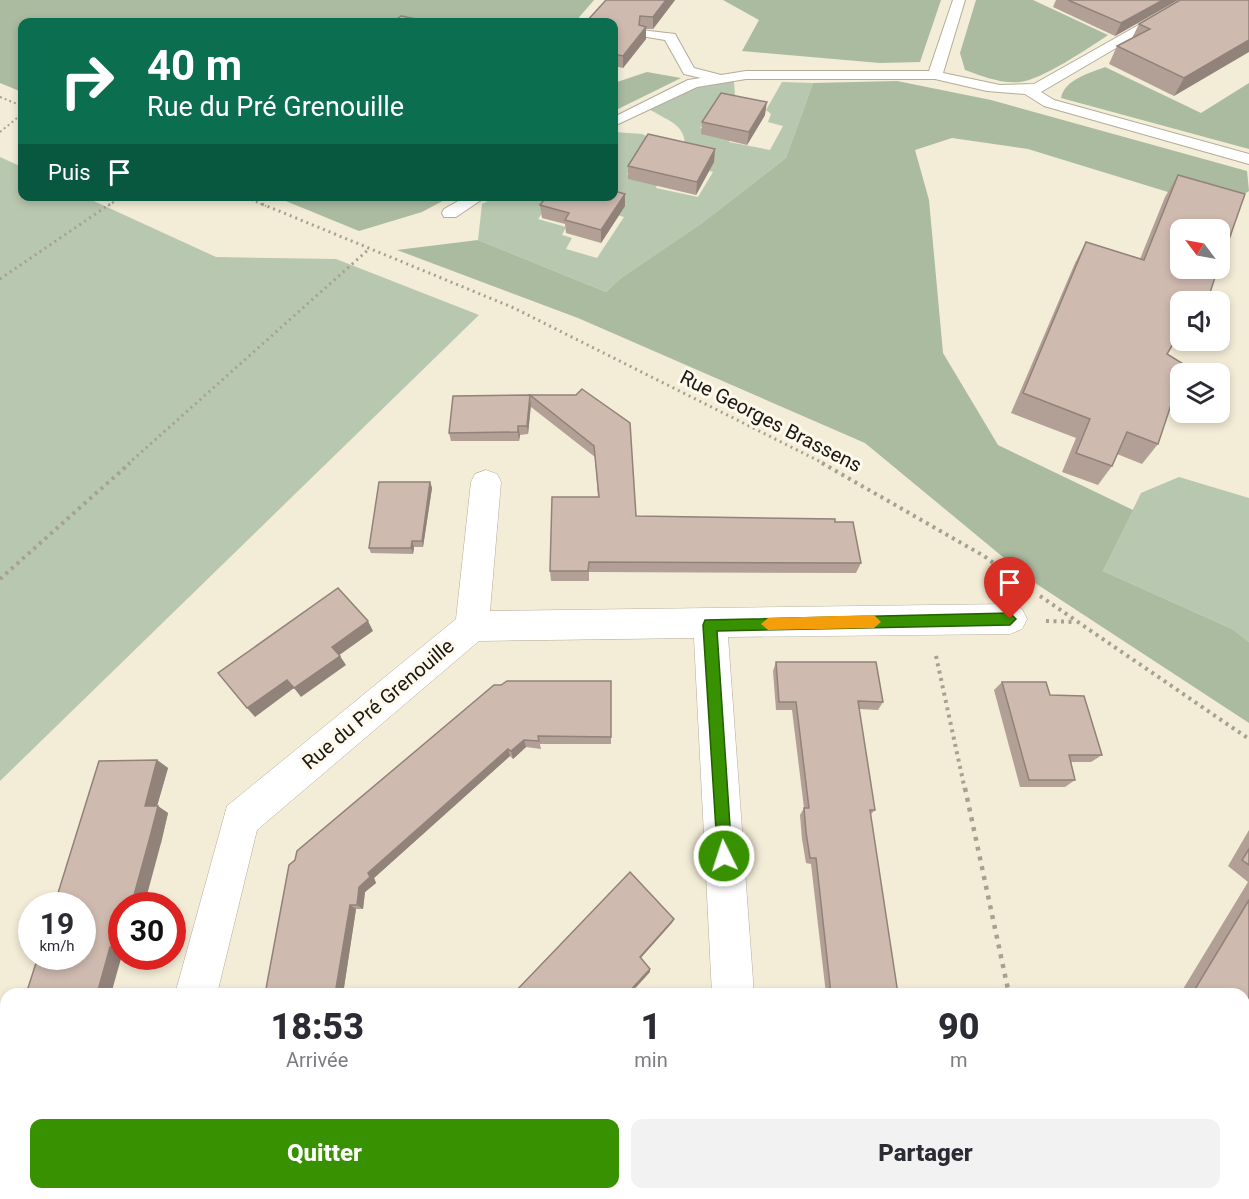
<!DOCTYPE html>
<html lang="fr">
<meta charset="utf-8">
<style>
:root{--surface:#fff;--page:#f2f2f3;--text:#2b2b33;--muted:#7c7c81;--accent:#379101}
body{margin:0;font-family:Roboto,sans-serif;background:var(--page);color:var(--text);height:100vh;display:flex;flex-direction:column;font-size:22px;white-space:nowrap}
*{box-sizing:border-box;margin:0}
p{font-size:20px;color:var(--muted)}
.icon{flex:none;width:33px;height:33px;fill:none;stroke:currentColor;stroke-width:2;stroke-linecap:round;stroke-linejoin:round}
.map{position:relative;flex:1;overflow:hidden}
.sheet{position:absolute;left:0px;top:988px;width:1250px;height:212px;display:flex;flex-direction:column;background:var(--surface);border-radius:18px 18px 0 0;box-shadow:0 3px 9px #0003}
.sheet>*{flex:none}
.guide{position:absolute;left:18px;top:18px;width:600px;height:183px;border-radius:12px;box-shadow:0 3px 9px #0003;background:#0b6e4f;color:#fff;overflow:hidden}
.needle{width:39px;rotate:302deg}
.controls{position:absolute;left:1170px;top:219px;display:grid;gap:12px}
.controls a{display:grid;place-items:center;width:60px;height:60px;border-radius:12px;background:var(--surface);box-shadow:0 3px 9px #0003;font-size:30px}
.speed{position:absolute;left:18px;top:892px;display:flex;gap:12px;font-size:30px;font-weight:700;text-align:center}
.speed>*{display:grid;place-content:center;width:78px;height:78px;border-radius:50%;background:var(--surface);box-shadow:0 3px 9px #0003;line-height:1}
.speed small{font-size:15px;font-weight:400}
.speed .limit{border:9px solid #d22;background:#fff;color:#111}
.pin{position:absolute;display:grid;place-items:center;width:51px;height:51px;color:#fff;margin:-62px -26px;border-radius:50% 50% 50% 0;rotate:-45deg;box-shadow:0 0 6px #0007}
.pin .icon{rotate:45deg}
.me{position:absolute;width:66px;margin:-33px;rotate:356deg;stroke-linejoin:round;filter:drop-shadow(0 0 4px #0008)}
.turn{display:flex;align-items:center;gap:21px;height:126px;padding:0 30px;font-size:27px}
.turn .icon{width:78px;height:78px;stroke-width:2.5}
.turn b{display:block;font-size:42px;line-height:51px}
.then{display:flex;align-items:center;height:57px;padding:0 30px;background:#0003;gap:12px;font-size:22px}
.eta{display:flex;justify-content:space-evenly;align-items:center;height:102px;text-align:center}
.eta b{font-size:36px;font-weight:800;line-height:42px}
.primary-button{display:flex;gap:12px;margin-top:auto;padding:12px 30px}
.primary-button a{flex:1;height:69px;border-radius:12px;background:var(--accent);color:#fff;font-size:24px;font-weight:800;line-height:69px;text-align:center}
.primary-button a+a{background:var(--page);color:var(--text)}
.map>svg:first-child{display:block}
.green{fill:#b8c7af}
.forest{fill:#aabba0}
.lines{fill:none;stroke-linecap:round;stroke-linejoin:round}
.lane-casing{stroke:#b4ac99;stroke-width:2}
.street-casing{stroke:#b4ac99;stroke-width:1}
.path-far3{stroke:#a6a190;stroke-width:2;stroke-dasharray:2 3;stroke-linecap:butt}
.path-far2{stroke:#a6a190;stroke-width:3;stroke-dasharray:2 4;stroke-linecap:butt}
.path-far1{stroke:#a6a190;stroke-width:4;stroke-dasharray:3 4.5;stroke-linecap:butt}
.path{stroke:#a6a190;stroke-width:4.5;stroke-dasharray:4 6;stroke-linecap:butt}
.lane{fill:#fff;fill-rule:evenodd}
.street{fill:#fff;fill-rule:evenodd}
.wall{fill:#b2a096}
.shaded-wall{fill:#91827a}
.building{fill:#cfbaaf;stroke:#91827a;stroke-width:1.5}
.route{fill:#379101;stroke:#245e01;stroke-width:1.5}
.slow{fill:#f59e0b}
.labels{text-anchor:middle;stroke-width:6;stroke-linejoin:round;paint-order:stroke}
.street-label{font-size:20px;fill:#1b1811;stroke:#fef9ec}
</style>
<div class="map">
<svg width="1249" height="1199" viewBox="0 0 1249 1199">
<rect width="100%" height="100%" fill="#f3ecd7"/>
<g class="green">
<path d="M 725,81 L 734,82 L 735,95 L 733,105 L 718,103 L 700,128 L 732,136 L 729,142 L 770,150 L 783,126 L 768,122 L 771,114 L 766,110 L 782,82 L 813,83 L 786,158 L 702,223 L 621,278 L 606,292 L 478,240 L 482,204 L 496,197 L 554,197 L 538,219 L 566,227 L 562,235 L 572,238 L 566,249 L 597,258 L 624,217 L 607,212 L 617,198 L 614,185 L 614,132 L 642,134 L 655,140 L 647,144 L 627,174 L 658,182 L 656,188 L 698,197 L 713,172 C 669,159 695,146 678,127 C 671,120 658,115 649,109 L 693,88 Z"/>
<path d="M 0,157 L 22,167 L 22,196 L 85,197 L 216,257 L 336,259 L 479,315 L 0,781 Z"/>
<path d="M 1179,477 L 1249,498 L 1249,642 L 1232,629 L 1103,571 L 1141,493 Z"/>
</g>
<g class="forest">
<path d="M 0,0 L 594,0 L 575,22 L 22,22 L 22,92 L 0,83 Z"/>
<path d="M 723,0 L 941,0 L 920,62 L 880,63 L 742,51 L 759,20 Z"/>
<path d="M 976,0 L 1033,0 L 1108,35 C 1089,48 1041,80 1020,82 C 1001,84 982,76 965,70 L 960,53 Z"/>
<path d="M 1105,67 L 1201,113 L 1249,83 L 1249,149 L 1061,98 C 1065,79 1090,73 1105,67 Z"/>
<path d="M 647,72 L 681,78 L 614,111 L 614,83 Z"/>
<path d="M 897,81 L 991,100 L 1247,171 L 1249,191 L 1229,203 L 1168,192 L 1028,149 L 952,138 L 915,150 L 929,200 L 943,353 L 998,445 L 1133,510 L 1103,571 L 1232,629 L 1249,642 L 1249,723 L 1032,581 L 865,443 L 578,318 L 397,250 L 478,240 L 606,292 L 621,278 L 702,223 L 786,158 L 813,83 Z"/>
<path d="M 276,197 L 450,197 L 422,212 L 359,231 Z"/>
</g>
<g class="lines">
<defs>
<g id="lane">
<path d="M 953,0 L 965,0 L 943,73 L 1000,85 L 1034,84 L 1183,0 L 1198,0 L 1041,92 L 1054,100 L 1249,154 L 1249,164 L 1044,106 L 1025,94 L 987,91 L 935,79 L 746,79 L 697,87 L 614,126 L 614,117 L 688,80 L 701,78 L 684,74 L 665,40 L 641,36 L 641,30 L 675,34 L 694,68 L 721,75 L 746,71 L 929,71 Z"/>
<path d="M 467,196 L 487,196 L 456,217 L 444,217 L 442,213 L 444,209 Z"/>
</g>
<g id="street">
<path d="M 486,470 L 497,474 L 501,482 L 490,611 L 1010,604 L 1022,609 L 1027,619 L 1022,629 L 1010,634 L 728,637 L 754,994 L 712,994 L 694,638 L 479,641 L 257,830 L 217,994 L 175,994 L 227,806 L 456,619 L 471,482 L 475,474 Z"/>
<path d="M 768,1194 L 818,1194 L 820,1199 L 771,1199 Z"/>
</g>
</defs>
<use href="#lane" class="lane-casing"/>
<use href="#street" class="street-casing"/>
<g class="path-far3">
<path d="M 0,97 L 22,106"/>
<path d="M 0,132 L 22,114"/>
<path d="M 242,196 L 266,206"/>
<path d="M 108,206 L 122,196"/>
</g>
<g class="path-far2">
<path d="M 262,204 L 514,308 L 825,464"/>
<path d="M 0,279 L 110,204"/>
<path d="M 128,464 L 369,249"/>
</g>
<g class="path-far1">
<path d="M 822,463 L 984,556 L 1024,585"/>
<path d="M 0,579 L 130,463"/>
<path d="M 1040,596 L 1249,739"/>
<path d="M 1046,621 L 1075,622"/>
<path d="M 936,656 L 965,790"/>
</g>
<g class="path">
<path d="M 965,788 L 1009,994"/>
<path d="M 1053,1194 L 1054,1199"/>
</g>
<use href="#lane" class="lane"/>
<use href="#street" class="street"/>
</g>
<g class="wall">
<path d="M 606,0 L 675,0 L 653,29 L 646,29 L 646,39 L 623,68 L 614,66 L 614,22 Z"/>
<path d="M 1056,0 L 1178,0 L 1115,36 L 1053,7 Z"/>
<path d="M 1249,0 L 1174,96 L 1109,64 L 1117,46 L 1132,38 L 1139,24 Z"/>
<path d="M 765,115 L 747,145 L 701,134 L 702,122 Z"/>
<path d="M 715,149 L 714,162 L 696,195 L 628,179 L 628,166 Z"/>
<path d="M 1178,175 L 1180,302 L 1167,354 L 1158,444 L 1142,464 L 1117,454 L 1112,466 L 1098,485 L 1062,472 L 1076,438 L 1011,413 L 1075,263 L 1086,242 L 1140,259 L 1165,197 Z"/>
<path d="M 625,194 L 625,206 L 601,243 L 566,233 L 565,224 L 542,218 L 540,205 Z"/>
<path d="M 530,395 L 576,395 L 636,516 L 835,522 L 861,563 L 856,573 L 589,572 L 589,581 L 551,581 L 550,571 L 598,497 L 595,457 L 531,407 Z"/>
<path d="M 531,404 L 528,434 L 520,435 L 519,441 L 451,441 L 449,433 Z"/>
<path d="M 430,482 L 432,488 L 423,547 L 414,547 L 413,554 L 371,553 L 369,548 Z"/>
<path d="M 776,662 L 883,702 L 878,710 L 859,709 L 875,810 L 870,815 L 898,994 L 826,994 L 811,864 L 806,863 L 802,839 L 800,815 L 804,808 L 792,710 L 776,710 L 773,671 Z"/>
<path d="M 611,681 L 611,744 L 540,744 L 541,749 L 526,747 L 513,759 L 510,756 L 374,878 L 376,883 L 365,892 L 363,909 L 356,909 L 343,994 L 265,994 L 289,865 Z"/>
<path d="M 1002,682 L 1050,695 L 1102,755 L 1091,762 L 1071,762 L 1075,780 L 1065,787 L 1020,787 L 994,690 Z"/>
<path d="M 157,760 L 168,768 L 157,806 L 168,813 L 161,843 L 122,906 L 122,955 L 26,994 Z"/>
<path d="M 1249,830 L 1249,1074 L 1247,1078 L 1244,1078 L 1244,994 L 1180,994 L 1248,882 L 1228,866 Z"/>
<path d="M 895,1194 L 1017,1194 L 1023,1199 L 899,1199 Z"/>
<path d="M 1092,1194 L 1224,1194 L 1222,1199 L 1092,1199 L 1090,1198 Z"/>
</g>
<g class="shaded-wall">
<path d="M 666,0 L 675,0 L 653,29 L 653,17 Z"/>
<path d="M 1163,0 L 1178,0 L 1115,36 L 1121,23 Z"/>
<path d="M 646,27 L 646,39 L 623,68 L 623,56 Z"/>
<path d="M 1249,40 L 1249,52 L 1174,96 L 1184,78 Z"/>
<path d="M 767,102 L 765,115 L 747,145 L 749,132 Z"/>
<path d="M 715,149 L 714,162 L 696,195 L 697,182 Z"/>
<path d="M 625,194 L 625,206 L 601,243 L 601,230 Z"/>
<path d="M 530,395 L 531,404 L 528,434 L 527,426 Z"/>
<path d="M 518,426 L 520,435 L 519,441 L 518,432 Z"/>
<path d="M 430,482 L 432,488 L 423,547 L 422,541 Z"/>
<path d="M 412,541 L 414,547 L 413,554 L 411,548 Z"/>
<path d="M 368,621 L 373,631 L 338,656 L 332,647 Z"/>
<path d="M 340,656 L 346,665 L 301,697 L 294,688 L 255,717 L 247,708 L 287,680 Z"/>
<path d="M 524,740 L 526,747 L 513,759 L 511,751 Z"/>
<path d="M 508,749 L 510,756 L 374,878 L 376,883 L 365,892 L 363,909 L 357,905 L 359,887 L 368,873 Z"/>
<path d="M 157,760 L 168,768 L 155,813 L 145,806 Z"/>
<path d="M 158,806 L 168,813 L 161,843 L 144,906 L 131,906 Z"/>
<path d="M 350,905 L 356,909 L 343,994 L 335,994 Z"/>
<path d="M 674,919 L 672,923 L 639,960 L 640,957 Z"/>
<path d="M 110,947 L 122,950 L 122,955 L 111,994 L 97,994 Z"/>
<path d="M 650,969 L 650,972 L 630,994 L 627,994 Z"/>
</g>
<g class="building">
<path d="M 606,0 L 666,0 L 653,17 L 640,16 L 639,25 L 646,27 L 623,56 L 614,54 L 614,22 L 586,22 Z"/>
<path d="M 1068,0 L 1163,0 L 1121,23 Z"/>
<path d="M 1180,0 L 1249,0 L 1249,40 L 1184,78 L 1117,46 L 1150,29 L 1139,24 Z"/>
<path d="M 401,16 L 431,22 L 393,22 Z"/>
<path d="M 721,93 L 767,102 L 749,132 L 702,122 Z"/>
<path d="M 648,134 L 715,149 L 697,182 L 628,166 Z"/>
<path d="M 1178,175 L 1245,194 L 1220,265 L 1220,230 L 1180,230 L 1180,268 L 1218,268 L 1207,302 L 1180,302 L 1180,332 L 1167,354 L 1185,365 L 1182,374 L 1180,374 L 1180,378 L 1158,444 L 1127,432 L 1112,466 L 1076,453 L 1090,419 L 1023,393 L 1086,242 L 1144,260 Z"/>
<path d="M 614,191 L 625,194 L 601,230 L 565,220 L 569,213 L 540,205 L 547,196 L 614,196 Z"/>
<path d="M 582,389 L 630,423 L 636,516 L 835,519 L 835,522 L 853,522 L 861,563 L 589,562 L 588,571 L 550,571 L 552,497 L 599,497 L 594,446 L 530,395 L 576,395 Z"/>
<path d="M 530,395 L 527,426 L 518,426 L 518,432 L 449,433 L 453,396 Z"/>
<path d="M 379,482 L 430,482 L 422,541 L 412,541 L 411,548 L 369,548 Z"/>
<path d="M 338,588 L 368,621 L 332,647 L 340,656 L 294,688 L 287,680 L 247,708 L 218,673 Z"/>
<path d="M 776,662 L 876,662 L 883,702 L 858,701 L 875,810 L 870,810 L 898,994 L 831,994 L 816,858 L 810,858 L 806,832 L 804,808 L 809,808 L 796,702 L 779,702 Z"/>
<path d="M 507,681 L 611,681 L 611,737 L 538,736 L 539,741 L 524,740 L 511,751 L 508,749 L 368,873 L 370,877 L 359,887 L 357,905 L 350,905 L 335,994 L 265,994 L 289,865 L 295,860 L 297,851 L 494,685 L 501,685 Z"/>
<path d="M 1002,682 L 1046,682 L 1050,695 L 1084,696 L 1102,755 L 1069,755 L 1075,780 L 1029,780 Z"/>
<path d="M 157,760 L 145,806 L 158,806 L 150,837 L 131,906 L 122,906 L 122,940 L 120,947 L 110,947 L 97,994 L 26,994 L 38,957 L 82,957 L 82,906 L 54,906 L 99,761 Z"/>
<path d="M 1249,849 L 1249,865 L 1242,860 Z"/>
<path d="M 630,872 L 674,919 L 640,957 L 650,969 L 627,994 L 513,994 Z"/>
<path d="M 1249,900 L 1249,1074 L 1247,1078 L 1244,1075 L 1244,994 L 1192,994 Z"/>
<path d="M 902,1194 L 1017,1194 L 1023,1199 L 907,1199 Z"/>
<path d="M 1112,1194 L 1224,1194 L 1222,1199 L 1111,1199 L 1113,1195 Z"/>
</g>
<path class="route" d="M 1010,613 L 1016,619 L 1010,625 L 717,631 L 732,856 L 730,862 L 724,864 L 718,862 L 703,625 L 705,620 Z"/>
<path class="slow" d="M 874,615 L 881,622 L 874,628 L 768,630 L 761,624 L 768,618 Z"/>
<g class="labels">
<g class="street-label">
<text transform="translate(771 421) rotate(27)" y="7">Rue Georges Brassens</text>
<text transform="translate(378 704) rotate(-40)" y="7">Rue du Pré Grenouille</text>
</g>
</g>
</svg>
<div class="controls">
<a><svg class="needle" viewBox="-14 -14 28 28"><path d="M0-13l5 13h-10z" fill="#e53935"/><path d="M0 13l5-13h-10z" fill="#7c7c81"/></svg></a>
<a><svg class="icon" aria-label="sound" viewBox="0 0 24 24"><path d="M4 9h4l5-4v14l-5-4H4zM17 9q2 3 0 6"/></svg></a>
<a><svg class="icon" aria-label="layers" viewBox="0 0 24 24"><path d="M12 4l9 5-9 5-9-5zM3 14l9 5 9-5"/></svg></a>
</div>
<div class="speed"><div>19<small>km/h</small></div><div class="limit">30</div></div>
<div class="pin" style="left:1010px;top:619px;background:#d93025"><svg class="icon" aria-label="arrive" viewBox="0 0 24 24"><path d="M6 21V4h12l-3 4 3 4H6"/></svg></div>
<svg class="me" style="left:724px;top:856px" viewBox="-20 -20 40 40"><circle r="17" fill="#379101" stroke="#fff" stroke-width="3"/><path d="M0-11L8 9 0 5-8 9z" fill="#fff"/></svg>
<div class="guide">
<div class="turn"><svg class="icon" aria-label="right" viewBox="0 0 24 24"><path d="M7 20v-9h11M14 6l5 5-5 5"/></svg><div><b>40 m</b>Rue du Pré Grenouille</div></div>
<div class="then">Puis<svg class="icon" aria-label="arrive" viewBox="0 0 24 24"><path d="M6 21V4h12l-3 4 3 4H6"/></svg></div>
</div>
<section class="sheet">
<div class="eta">
<div><b>18:53</b><p>Arrivée</p></div>
<div><b>1</b><p>min</p></div>
<div><b>90</b><p>m</p></div>
</div>
<div class="primary-button"><a>Quitter</a><a>Partager</a></div>
</section>
</div>
